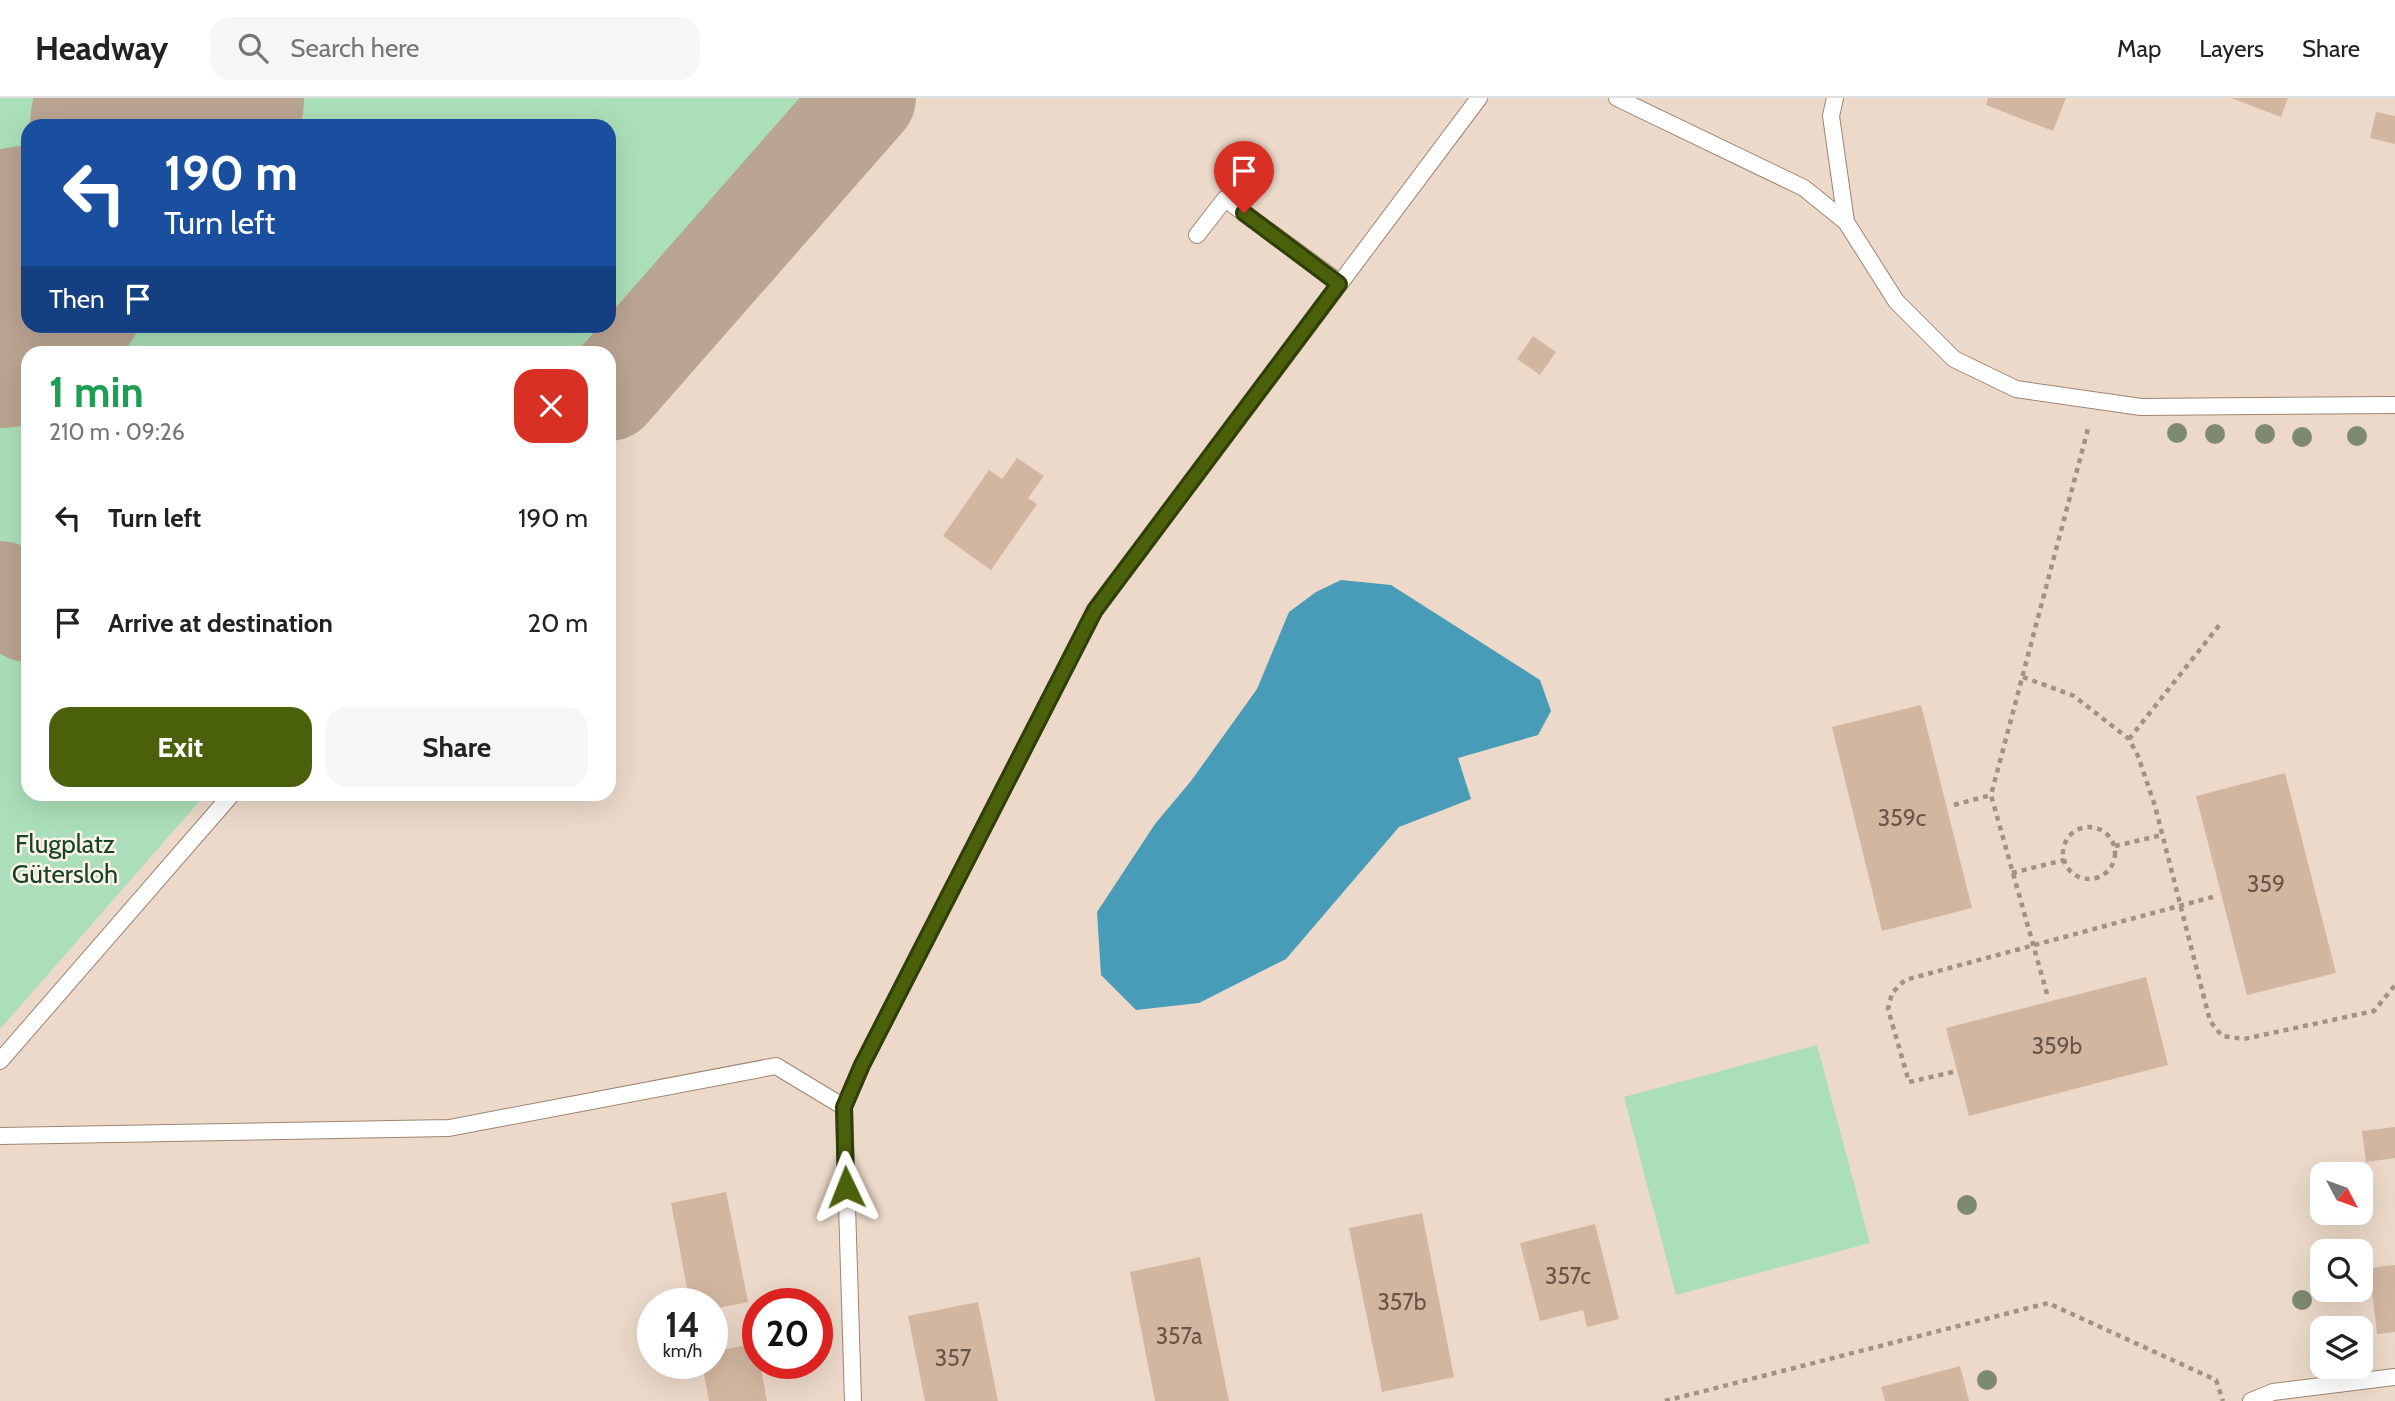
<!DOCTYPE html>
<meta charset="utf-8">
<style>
:root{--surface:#fff;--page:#f6f6f6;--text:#222;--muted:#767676;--line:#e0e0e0;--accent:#4a600b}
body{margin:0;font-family:Cabin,sans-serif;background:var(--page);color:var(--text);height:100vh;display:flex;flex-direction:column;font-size:26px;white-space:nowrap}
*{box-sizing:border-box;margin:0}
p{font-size:23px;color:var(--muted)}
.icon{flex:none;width:38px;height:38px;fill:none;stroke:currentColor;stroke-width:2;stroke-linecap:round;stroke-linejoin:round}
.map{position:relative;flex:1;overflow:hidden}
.side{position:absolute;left:21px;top:248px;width:595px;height:455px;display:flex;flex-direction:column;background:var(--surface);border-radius:21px;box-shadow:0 7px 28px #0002}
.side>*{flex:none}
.banner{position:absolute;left:21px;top:21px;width:595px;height:214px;border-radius:21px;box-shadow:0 7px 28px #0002;background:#1a4fa0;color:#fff;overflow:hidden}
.needle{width:46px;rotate:131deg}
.fabs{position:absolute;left:2310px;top:1064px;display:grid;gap:14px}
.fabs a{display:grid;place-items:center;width:63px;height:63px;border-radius:14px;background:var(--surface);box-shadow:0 7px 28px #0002;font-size:35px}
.speed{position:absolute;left:637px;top:1190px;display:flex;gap:14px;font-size:35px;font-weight:700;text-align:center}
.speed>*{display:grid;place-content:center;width:91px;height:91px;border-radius:50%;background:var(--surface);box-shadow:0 7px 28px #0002;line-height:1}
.speed small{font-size:18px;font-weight:400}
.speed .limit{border:10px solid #d22;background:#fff;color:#111}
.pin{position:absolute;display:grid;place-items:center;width:60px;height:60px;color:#fff;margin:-72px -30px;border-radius:50% 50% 50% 0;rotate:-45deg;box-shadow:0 0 7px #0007}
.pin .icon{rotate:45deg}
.me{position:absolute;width:77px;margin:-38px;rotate:358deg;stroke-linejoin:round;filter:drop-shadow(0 0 5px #0008)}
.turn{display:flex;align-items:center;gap:24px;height:147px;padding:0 28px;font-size:32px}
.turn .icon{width:91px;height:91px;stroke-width:2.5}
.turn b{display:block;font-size:49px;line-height:60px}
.then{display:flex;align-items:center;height:66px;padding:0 28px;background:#0003;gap:14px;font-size:26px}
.round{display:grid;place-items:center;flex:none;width:74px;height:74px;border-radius:21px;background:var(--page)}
.head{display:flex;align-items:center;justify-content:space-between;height:119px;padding:0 28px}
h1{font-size:42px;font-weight:700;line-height:52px;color:#1e9e55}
.button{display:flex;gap:14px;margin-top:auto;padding:14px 28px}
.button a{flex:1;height:80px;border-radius:21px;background:var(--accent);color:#fff;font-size:28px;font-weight:700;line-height:80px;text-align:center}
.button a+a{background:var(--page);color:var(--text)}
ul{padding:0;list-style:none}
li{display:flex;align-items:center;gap:21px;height:105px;padding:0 28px}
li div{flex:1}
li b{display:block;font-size:26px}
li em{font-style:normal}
header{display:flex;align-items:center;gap:42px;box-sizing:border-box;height:98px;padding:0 35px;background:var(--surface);border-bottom:2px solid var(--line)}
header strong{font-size:33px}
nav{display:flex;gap:38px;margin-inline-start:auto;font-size:24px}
.search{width:490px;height:63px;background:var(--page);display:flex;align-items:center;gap:18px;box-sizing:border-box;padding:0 24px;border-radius:21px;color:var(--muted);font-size:26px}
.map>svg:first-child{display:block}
.commercial{fill:#ecd9c9;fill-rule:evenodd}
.green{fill:#abdfb9;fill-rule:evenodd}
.water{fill:#489cb7}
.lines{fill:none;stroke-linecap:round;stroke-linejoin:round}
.taxiway{stroke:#baa492;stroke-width:100}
.runway{stroke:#baa492;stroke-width:250}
.building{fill:#d2b6a0}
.service-casing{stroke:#9f8570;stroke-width:18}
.path{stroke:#a69180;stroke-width:4.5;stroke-dasharray:5 5;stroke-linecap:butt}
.service{stroke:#fff;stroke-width:16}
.tree{fill:#7e8a70}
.route-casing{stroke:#303e07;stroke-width:18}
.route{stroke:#4a600b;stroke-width:12}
.labels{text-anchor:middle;stroke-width:5;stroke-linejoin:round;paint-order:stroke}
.number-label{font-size:23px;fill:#67574a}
.park-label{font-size:26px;fill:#154326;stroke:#fef2e9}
</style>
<header>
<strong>Headway</strong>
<div class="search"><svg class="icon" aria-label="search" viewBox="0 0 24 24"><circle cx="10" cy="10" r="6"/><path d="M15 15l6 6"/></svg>Search here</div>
<nav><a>Map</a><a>Layers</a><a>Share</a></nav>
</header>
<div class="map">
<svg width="2395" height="1303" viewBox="0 0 2395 1303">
<rect width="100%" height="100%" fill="#fee1ca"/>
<path class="commercial" d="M 0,0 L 2395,0 L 2395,1303 L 0,1303 ZM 28,28 L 609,28 L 609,228 L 28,228 ZM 28,256 L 609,256 L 609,696 L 28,696 ZM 2322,1076 L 2361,1076 L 2361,1115 L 2322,1115 ZM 2322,1153 L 2361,1153 L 2361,1192 L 2322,1192 ZM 653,1206 L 712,1206 L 712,1265 L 653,1265 ZM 758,1206 L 817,1206 L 817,1265 L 758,1265 ZM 2322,1230 L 2361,1230 L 2361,1269 L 2322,1269 Z"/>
<g class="green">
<path d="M 0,0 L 811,0 L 586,255 L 28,256 L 28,696 L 205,697 L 0,931 ZM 28,28 L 609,28 L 609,228 L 28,228 Z"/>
<path d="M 1817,947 L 1870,1145 L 1676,1197 L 1624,999 Z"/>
</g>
<path class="water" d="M 1341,482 L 1391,487 L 1540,582 L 1551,613 L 1538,637 L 1458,660 L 1471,701 L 1399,729 L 1286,861 L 1199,905 L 1136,912 L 1101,877 L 1097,814 L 1155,726 L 1191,683 L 1257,591 L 1289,514 L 1316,494 Z"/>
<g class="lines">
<g class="taxiway">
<path d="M 609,293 L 866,0"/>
<path d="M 0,493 L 28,514"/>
</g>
<g class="runway">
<path d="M 155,28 L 179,0"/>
<path d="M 0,205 L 28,173"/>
</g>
</g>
<g class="building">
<path d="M 1988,0 L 2066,0 L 2053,33 L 1986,7 Z"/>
<path d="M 2231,0 L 2288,0 L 2281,19 Z"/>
<path d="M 2376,14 L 2395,18 L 2395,46 L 2370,40 Z"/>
<path d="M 1533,238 L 1556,254 L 1540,277 L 1517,261 Z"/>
<path d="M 1017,360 L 1044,378 L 1028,400 L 1037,406 L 991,472 L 943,438 L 989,372 L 1002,381 Z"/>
<path d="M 1921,607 L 1972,810 L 1882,833 L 1832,629 Z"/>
<path d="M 2285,675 L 2336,875 L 2247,897 L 2196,698 Z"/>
<path d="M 2146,879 L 2168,967 L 1969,1018 L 1946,930 Z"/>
<path d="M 2395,1029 L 2395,1060 L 2366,1064 L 2362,1033 Z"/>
<path d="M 726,1094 L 748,1204 L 712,1211 L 712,1206 L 690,1206 L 671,1105 Z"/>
<path d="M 1422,1115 L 1454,1279 L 1382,1294 L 1349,1130 Z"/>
<path d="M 1595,1126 L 1619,1221 L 1587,1229 L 1583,1212 L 1540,1223 L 1520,1145 Z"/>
<path d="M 1200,1159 L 1229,1303 L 1155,1303 L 1130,1174 Z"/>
<path d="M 2395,1167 L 2395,1234 L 2377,1236 L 2369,1170 Z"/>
<path d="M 978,1204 L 998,1303 L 925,1303 L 908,1218 Z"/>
<path d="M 756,1245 L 767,1303 L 709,1303 L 702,1265 L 712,1265 L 712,1254 Z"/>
<path d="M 1960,1268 L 1969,1303 L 1885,1303 L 1881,1289 Z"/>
</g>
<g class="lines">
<defs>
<g id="service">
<path d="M 1617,0 L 1804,90 L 1846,124 L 1896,203 L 1954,261 L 2016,291 L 2141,309 L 2395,307"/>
<path d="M 1835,0 L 1831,18 L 1846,124"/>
<path d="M 1197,137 L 1225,101 L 1340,185"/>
<path d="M 0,963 L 232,696"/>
<path d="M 0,1038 L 449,1030 L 776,968 L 844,1009"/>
<path d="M 853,1303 L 844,1009 L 862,967 L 1095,512 L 1479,0"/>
<path d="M 2251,1303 L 2273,1294 L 2395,1279"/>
</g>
</defs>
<use href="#service" class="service-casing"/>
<g class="path">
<path d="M 2023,579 L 2074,598 L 2129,641 L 2138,658 L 2155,708 L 2210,923 L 2222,938 L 2244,941 L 2374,913 L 2395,887"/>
<path d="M 2129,641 L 2221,525"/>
<path d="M 1954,707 L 1991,697"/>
<circle cx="2089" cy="755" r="26"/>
<path d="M 2115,748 L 2162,737"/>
<path d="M 2012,775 L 2064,762"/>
<path d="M 2047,896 L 1991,697 L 2089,327"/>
<path d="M 1953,974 L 1909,984 L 1888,911 L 1892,895 L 1905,882 L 2216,798"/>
<path d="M 1665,1303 L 2048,1205 L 2216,1282 L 2223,1303"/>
</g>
<use href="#service" class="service"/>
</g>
<g class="tree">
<circle cx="2177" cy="335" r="10"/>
<circle cx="2215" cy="336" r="10"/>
<circle cx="2265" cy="336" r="10"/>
<circle cx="2357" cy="338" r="10"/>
<circle cx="2302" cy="339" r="10"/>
<circle cx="1967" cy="1107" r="10"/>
<circle cx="2302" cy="1202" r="10"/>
<circle cx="1987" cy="1282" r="10"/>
</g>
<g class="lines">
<defs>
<path id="route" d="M 846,1089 L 844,1009 L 862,967 L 1095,512 L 1339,186 L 1244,115"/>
</defs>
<use href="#route" class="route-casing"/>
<use href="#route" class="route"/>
</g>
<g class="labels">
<g class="number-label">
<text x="1902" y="728">359c</text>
<text x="2266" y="794">359</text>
<text x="2057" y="956">359b</text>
<text x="1568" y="1186">357c</text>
<text x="1402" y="1212">357b</text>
<text x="1179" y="1246">357a</text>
<text x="953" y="1268">357</text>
</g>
<g class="park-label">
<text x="65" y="755">Flugplatz<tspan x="65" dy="30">Gütersloh</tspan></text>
</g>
</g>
</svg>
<div class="fabs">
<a><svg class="needle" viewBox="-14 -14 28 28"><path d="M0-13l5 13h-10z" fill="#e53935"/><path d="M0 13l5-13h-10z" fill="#767676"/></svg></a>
<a><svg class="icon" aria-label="search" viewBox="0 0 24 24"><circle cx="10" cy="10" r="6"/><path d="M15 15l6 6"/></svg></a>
<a><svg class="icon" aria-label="layers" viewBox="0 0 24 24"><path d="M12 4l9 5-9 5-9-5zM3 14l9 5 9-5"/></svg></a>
</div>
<div class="speed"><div>14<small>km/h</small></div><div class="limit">20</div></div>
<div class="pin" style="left:1244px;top:115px;background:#d93025"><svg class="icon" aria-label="arrive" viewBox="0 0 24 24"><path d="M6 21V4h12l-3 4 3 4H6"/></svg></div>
<svg class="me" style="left:846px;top:1089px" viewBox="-20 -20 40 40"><path d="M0-17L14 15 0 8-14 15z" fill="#4a600b" stroke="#fff" stroke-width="4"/></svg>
<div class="banner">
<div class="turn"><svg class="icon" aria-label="left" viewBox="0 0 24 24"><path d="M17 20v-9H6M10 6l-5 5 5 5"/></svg><div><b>190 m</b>Turn left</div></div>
<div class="then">Then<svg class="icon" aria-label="arrive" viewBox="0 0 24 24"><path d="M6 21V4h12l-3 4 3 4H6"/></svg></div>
</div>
<section class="side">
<div class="head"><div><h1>1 min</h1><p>210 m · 09:26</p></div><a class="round" style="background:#d93025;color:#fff"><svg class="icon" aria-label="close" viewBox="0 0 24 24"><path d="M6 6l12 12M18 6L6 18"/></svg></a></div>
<ul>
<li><svg class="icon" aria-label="left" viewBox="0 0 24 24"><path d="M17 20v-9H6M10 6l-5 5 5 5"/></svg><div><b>Turn left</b></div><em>190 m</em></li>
<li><svg class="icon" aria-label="arrive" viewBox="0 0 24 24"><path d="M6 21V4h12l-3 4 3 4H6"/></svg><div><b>Arrive at destination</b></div><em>20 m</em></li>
</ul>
<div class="button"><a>Exit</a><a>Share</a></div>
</section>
</div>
